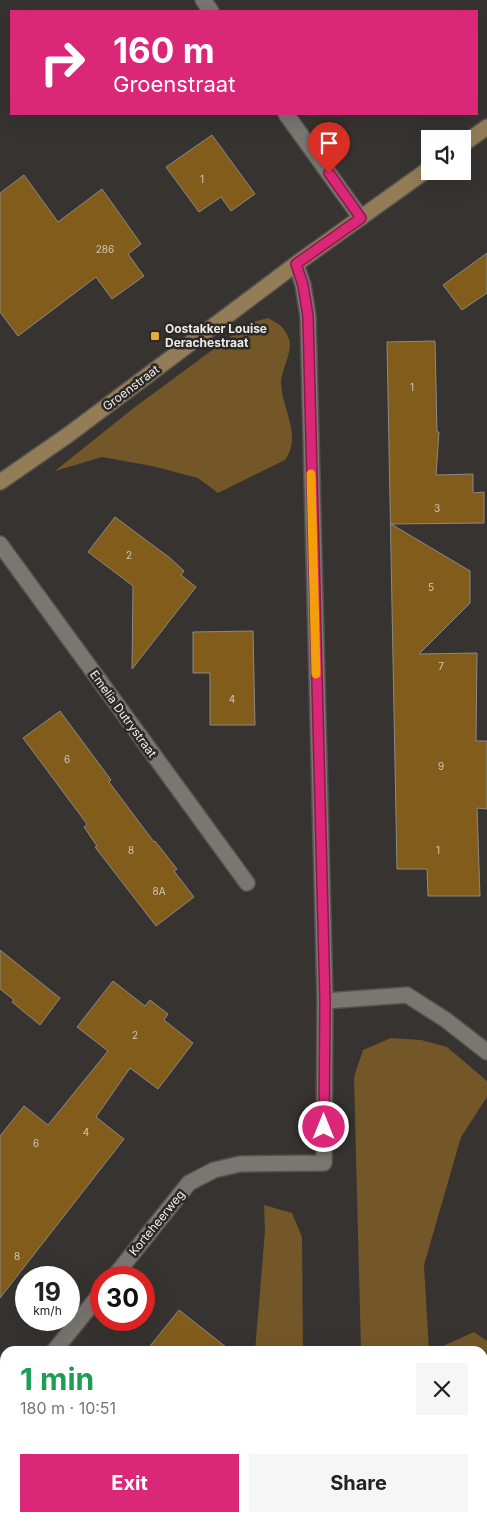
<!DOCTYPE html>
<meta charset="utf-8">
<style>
:root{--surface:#fff;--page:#f6f6f6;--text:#222;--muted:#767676;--accent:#db2777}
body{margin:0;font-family:Inter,sans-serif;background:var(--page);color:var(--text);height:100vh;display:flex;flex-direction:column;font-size:19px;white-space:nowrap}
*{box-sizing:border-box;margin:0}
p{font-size:16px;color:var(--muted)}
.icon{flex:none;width:28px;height:28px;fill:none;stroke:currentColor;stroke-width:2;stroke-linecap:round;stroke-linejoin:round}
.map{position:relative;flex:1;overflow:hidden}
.sheet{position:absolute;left:0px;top:1346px;width:488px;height:176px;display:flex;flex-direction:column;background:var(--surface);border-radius:15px 15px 0 0;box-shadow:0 5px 20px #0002}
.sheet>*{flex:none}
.top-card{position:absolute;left:10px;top:10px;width:468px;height:105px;border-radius:0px;box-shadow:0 5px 20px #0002;background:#db2777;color:#fff;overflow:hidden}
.fabs{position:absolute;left:421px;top:130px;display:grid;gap:10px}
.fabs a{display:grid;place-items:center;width:50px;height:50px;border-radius:0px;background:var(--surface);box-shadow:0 5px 20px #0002;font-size:25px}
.speed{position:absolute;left:15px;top:1266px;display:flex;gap:10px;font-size:25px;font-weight:700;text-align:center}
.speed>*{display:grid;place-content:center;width:65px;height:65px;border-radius:50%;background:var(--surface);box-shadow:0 5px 20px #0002;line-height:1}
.speed small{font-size:12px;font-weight:400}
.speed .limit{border:8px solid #d22;background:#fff;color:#111}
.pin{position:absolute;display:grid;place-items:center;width:42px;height:42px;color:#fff;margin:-51px -21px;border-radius:50% 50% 50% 0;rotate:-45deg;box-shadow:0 0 5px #0007}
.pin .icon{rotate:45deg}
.me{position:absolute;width:55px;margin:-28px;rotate:0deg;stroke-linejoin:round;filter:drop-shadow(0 0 4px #0008)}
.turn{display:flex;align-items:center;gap:18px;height:105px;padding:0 20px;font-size:22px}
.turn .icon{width:65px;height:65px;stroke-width:2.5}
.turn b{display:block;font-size:35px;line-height:42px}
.round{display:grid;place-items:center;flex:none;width:52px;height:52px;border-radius:0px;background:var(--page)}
.head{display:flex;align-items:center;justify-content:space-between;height:85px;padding:0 20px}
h1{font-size:30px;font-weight:700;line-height:38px;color:#1e9e55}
.button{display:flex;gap:10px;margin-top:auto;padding:10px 20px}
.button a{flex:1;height:58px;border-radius:0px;background:var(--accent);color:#fff;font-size:20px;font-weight:700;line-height:58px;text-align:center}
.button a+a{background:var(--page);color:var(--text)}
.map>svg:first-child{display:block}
.green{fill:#745728}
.building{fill:#825c1a;stroke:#8c8985}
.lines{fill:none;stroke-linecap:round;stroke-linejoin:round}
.street-casing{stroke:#54514e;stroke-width:18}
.secondary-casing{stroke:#54514e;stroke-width:18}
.street{stroke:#7a7672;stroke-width:15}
.secondary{stroke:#927d57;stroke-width:15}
.route-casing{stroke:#8e194d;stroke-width:12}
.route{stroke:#db2777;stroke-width:9}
.slow{stroke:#f59e0b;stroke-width:9}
.poi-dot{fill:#eaaa38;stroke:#2c2926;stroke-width:2}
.labels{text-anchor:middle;stroke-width:5;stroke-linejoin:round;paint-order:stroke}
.number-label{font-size:10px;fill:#d2c8b5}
.poi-label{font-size:12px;font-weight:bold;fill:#edece9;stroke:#2c2926;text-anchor:start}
.street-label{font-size:12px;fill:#edece9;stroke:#2c2926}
</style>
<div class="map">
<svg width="487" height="1522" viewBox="0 0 487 1522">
<rect width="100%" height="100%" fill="#363330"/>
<g class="green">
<path d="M 268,318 C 279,324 285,327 289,339 C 293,351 282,369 281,381 C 281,409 303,435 285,460 L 218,493 L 198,478 L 152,466 L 102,457 L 55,471 L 135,407 L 249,323 Z"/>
<path d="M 391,1038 L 421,1040 L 447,1047 L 487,1081 L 487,1097 L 461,1137 L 424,1265 L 429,1351 L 361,1351 L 354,1077 L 363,1050 Z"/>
<path d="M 264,1205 L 292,1213 L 302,1237 L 303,1351 L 255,1351 L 265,1231 Z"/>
<path d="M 474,1332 L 487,1341 L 487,1443 L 483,1449 L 482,1351 L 432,1351 Z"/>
<path d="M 483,1489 L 487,1493 L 487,1522 L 365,1522 L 365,1518 L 482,1518 Z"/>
<path d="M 243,1518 L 304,1518 L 304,1522 L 242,1522 Z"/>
</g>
<g class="building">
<path d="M 212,135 L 255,194 L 231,211 L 221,197 L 199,212 L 166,167 Z"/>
<path d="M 24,175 L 58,222 L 102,189 L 141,244 L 128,254 L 144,276 L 112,299 L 96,277 L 18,336 L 0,312 L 0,193 Z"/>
<path d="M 487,253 L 487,293 L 462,310 L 443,285 Z"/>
<path d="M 435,341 L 437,432 L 439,432 L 436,475 L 473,474 L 473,493 L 484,492 L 484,523 L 391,524 L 470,571 L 470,603 L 419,654 L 477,653 L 476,741 L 487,741 L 487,809 L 477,808 L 480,896 L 428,896 L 427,869 L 397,869 L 387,342 Z"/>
<path d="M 115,517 L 170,558 L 184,571 L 181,575 L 196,587 L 132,669 L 133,586 L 88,552 Z"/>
<path d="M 253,631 L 255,725 L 210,725 L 210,673 L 193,673 L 193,632 Z"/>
<path d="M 60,711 L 111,780 L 109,782 L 154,842 L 155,841 L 177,869 L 174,871 L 194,897 L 156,926 L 95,847 L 97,846 L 84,827 L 87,824 L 23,738 Z"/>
<path d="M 0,950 L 60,998 L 40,1025 L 12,1002 L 14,1000 L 0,989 Z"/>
<path d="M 113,981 L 145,1006 L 150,1000 L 168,1014 L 164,1020 L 193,1043 L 158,1089 L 130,1068 L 96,1117 L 124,1139 L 0,1298 L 0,1136 L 24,1106 L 48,1125 L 108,1051 L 77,1027 Z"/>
<path d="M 179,1310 L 231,1351 L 146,1351 Z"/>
</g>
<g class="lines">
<defs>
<g id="street">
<path d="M 203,0 L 211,11"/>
<path d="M 286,114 L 361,218"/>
<path d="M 0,544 L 247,883"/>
<path d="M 325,1001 L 407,995 L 446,1020 L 487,1052"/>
<path d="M 113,1278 L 189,1183 L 214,1170 L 240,1164 L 324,1163 L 325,1001 L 308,316 L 303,285 L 296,264"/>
<path d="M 54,1351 L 101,1293"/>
<path d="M 0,1418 L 5,1412"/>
</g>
<g id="secondary">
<path d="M 462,145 L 487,127"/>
<path d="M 0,482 L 68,435 L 296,264 L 430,168"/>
</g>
</defs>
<use href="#street" class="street-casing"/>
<use href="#secondary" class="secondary-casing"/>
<use href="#street" class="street"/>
<use href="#secondary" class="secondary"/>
</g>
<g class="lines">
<defs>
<path id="route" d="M 324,1127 L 325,1001 L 308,316 L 303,285 L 296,264 L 361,218 L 329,173"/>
</defs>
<use href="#route" class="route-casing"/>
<use href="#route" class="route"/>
<path class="slow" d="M 311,474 L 316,674"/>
</g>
<rect class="poi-dot" x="150" y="331" width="10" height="10" rx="2.5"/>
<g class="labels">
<g class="number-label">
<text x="202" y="183">1</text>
<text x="105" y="253">286</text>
<text x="412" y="391">1</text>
<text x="437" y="512">3</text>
<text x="129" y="559">2</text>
<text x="431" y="591">5</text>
<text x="441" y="670">7</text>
<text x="232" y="703">4</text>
<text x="67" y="763">6</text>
<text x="441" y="770">9</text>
<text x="131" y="854">8</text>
<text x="438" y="854">1</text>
<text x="159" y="895">8A</text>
<text x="135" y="1039">2</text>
<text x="86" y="1136">4</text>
<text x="36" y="1147">6</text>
<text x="17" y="1260">8</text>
</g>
<g class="poi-label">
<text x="165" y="333">Oostakker Louise<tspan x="165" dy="14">Derachestraat</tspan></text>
</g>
<g class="street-label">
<text transform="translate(131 388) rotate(-37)" y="4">Groenstraat</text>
<text transform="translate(123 714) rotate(54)" y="4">Emelia Dutrystraat</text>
<text transform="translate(157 1223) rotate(-51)" y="4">Korteheerweg</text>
</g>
</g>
</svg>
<div class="fabs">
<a><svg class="icon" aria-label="sound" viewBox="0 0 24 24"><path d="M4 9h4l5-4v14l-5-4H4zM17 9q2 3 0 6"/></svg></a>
</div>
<div class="speed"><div>19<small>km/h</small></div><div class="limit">30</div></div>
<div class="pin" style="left:329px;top:173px;background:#d93025"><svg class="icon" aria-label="arrive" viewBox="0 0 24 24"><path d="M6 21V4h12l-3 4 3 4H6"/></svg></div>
<svg class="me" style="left:324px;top:1127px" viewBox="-20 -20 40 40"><circle r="17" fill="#db2777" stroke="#fff" stroke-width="3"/><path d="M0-11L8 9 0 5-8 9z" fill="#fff"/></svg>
<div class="top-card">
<div class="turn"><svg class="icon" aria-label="right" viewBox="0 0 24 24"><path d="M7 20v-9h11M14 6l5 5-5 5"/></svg><div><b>160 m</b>Groenstraat</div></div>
</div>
<section class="sheet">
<div class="head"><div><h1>1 min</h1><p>180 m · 10:51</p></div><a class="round"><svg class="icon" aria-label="close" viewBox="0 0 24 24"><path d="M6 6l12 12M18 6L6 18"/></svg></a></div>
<div class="button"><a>Exit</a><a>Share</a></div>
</section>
</div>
